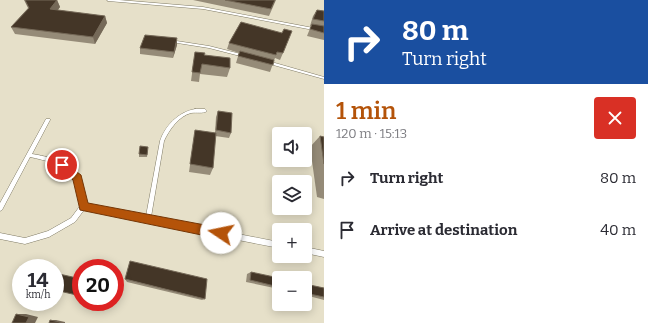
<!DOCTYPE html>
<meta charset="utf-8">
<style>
:root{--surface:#fff;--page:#f2f2f3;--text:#2b2b33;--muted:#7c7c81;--accent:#b45309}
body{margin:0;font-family:Bitter,serif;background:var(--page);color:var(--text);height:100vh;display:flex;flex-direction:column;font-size:15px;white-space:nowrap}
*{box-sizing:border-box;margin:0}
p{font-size:13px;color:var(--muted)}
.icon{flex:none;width:22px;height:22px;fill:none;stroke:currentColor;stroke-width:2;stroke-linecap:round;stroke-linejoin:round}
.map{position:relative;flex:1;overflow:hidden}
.details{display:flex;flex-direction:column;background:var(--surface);width:324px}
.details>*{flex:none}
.top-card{background:#1a4fa0;color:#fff;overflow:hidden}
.buttons{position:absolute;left:272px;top:127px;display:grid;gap:8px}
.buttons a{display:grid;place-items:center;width:40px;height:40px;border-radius:4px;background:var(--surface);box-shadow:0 2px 10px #0003;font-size:20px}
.speed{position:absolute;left:12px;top:259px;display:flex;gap:8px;font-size:20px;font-weight:700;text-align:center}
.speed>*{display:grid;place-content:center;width:52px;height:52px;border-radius:50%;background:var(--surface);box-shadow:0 2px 10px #0003;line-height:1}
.speed small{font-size:10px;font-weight:400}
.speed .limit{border:6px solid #d22;background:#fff;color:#111}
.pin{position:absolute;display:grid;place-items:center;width:34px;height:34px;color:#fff;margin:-17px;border:2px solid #fff;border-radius:50%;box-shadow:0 1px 4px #0007}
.me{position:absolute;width:44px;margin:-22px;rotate:281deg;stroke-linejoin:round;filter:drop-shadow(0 0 3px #0008)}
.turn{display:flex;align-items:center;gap:14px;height:84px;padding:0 12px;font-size:18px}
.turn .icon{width:52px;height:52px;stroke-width:2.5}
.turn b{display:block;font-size:28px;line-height:34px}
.round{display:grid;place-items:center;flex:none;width:42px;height:42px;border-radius:4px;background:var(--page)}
.summary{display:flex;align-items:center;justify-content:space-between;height:68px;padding:0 12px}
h1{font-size:24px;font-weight:600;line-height:30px;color:var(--accent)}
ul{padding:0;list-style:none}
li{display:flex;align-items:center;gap:12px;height:52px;padding:0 12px}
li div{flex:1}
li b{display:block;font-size:15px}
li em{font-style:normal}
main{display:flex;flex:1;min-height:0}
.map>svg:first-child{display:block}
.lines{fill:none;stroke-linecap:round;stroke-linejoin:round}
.service-casing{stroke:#7f7a65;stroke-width:1}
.service{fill:#fff;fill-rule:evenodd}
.wall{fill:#958b78}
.shaded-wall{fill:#756958}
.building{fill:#443627;stroke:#756958}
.route{fill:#b45309;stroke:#753606}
</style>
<main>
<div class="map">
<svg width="324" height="323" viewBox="0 0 324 323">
<rect width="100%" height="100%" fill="#e6e0c9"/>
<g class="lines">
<defs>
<g id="service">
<path d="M 107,0 L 119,0 L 203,7 L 324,30 L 324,32 L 203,9 L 108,1 Z"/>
<path d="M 170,40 L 209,46 L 245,55 L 246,56 L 244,57 L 209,48 L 171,42 L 169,41 Z"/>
<path d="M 266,61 L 268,61 L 324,77 L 324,79 L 266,63 Z"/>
<path d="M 195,109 L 205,109 L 207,111 C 203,114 197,112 191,113 C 179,116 169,130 164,141 L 151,217 L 279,242 L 279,248 L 84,210 L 75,222 L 49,237 L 25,244 L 0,239 L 0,233 L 25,238 L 48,231 L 71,218 L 80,206 C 79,198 79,189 76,181 C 71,166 44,160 30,157 L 2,210 L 0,211 L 0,203 L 46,119 L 50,119 L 50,120 L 32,154 C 47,156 72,163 80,177 C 84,185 84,196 86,205 L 146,216 L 160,141 C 165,126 178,112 195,109 Z"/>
<path d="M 305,247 L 324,251 L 324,257 L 305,253 Z"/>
</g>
</defs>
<use href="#service" class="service-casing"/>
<use href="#service" class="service"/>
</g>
<g class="wall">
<path d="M 24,0 L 57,0 L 60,7 L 58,10 L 105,16 L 107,23 L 95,44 L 15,34 L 11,27 L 28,8 Z"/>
<path d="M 193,0 L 276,0 L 269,16 Z"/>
<path d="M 317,10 L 324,11 L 324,40 L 307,36 L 311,26 L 310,26 L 313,16 Z"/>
<path d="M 241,22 L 283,53 L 280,60 L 275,58 L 270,72 L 236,63 L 239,53 L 227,49 L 229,43 Z"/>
<path d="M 177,45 L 173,58 L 140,54 L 140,48 Z"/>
<path d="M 195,52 L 204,55 L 230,68 L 227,77 L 200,74 L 199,82 L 191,81 Z"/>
<path d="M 218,111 L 231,133 L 229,138 L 215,136 L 213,168 L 210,175 L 189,172 L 195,130 L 215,133 L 216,117 Z"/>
<path d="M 320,136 L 324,137 L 324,199 L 317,197 L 310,147 Z"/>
<path d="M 148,150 L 147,157 L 139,157 L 139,154 Z"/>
<path d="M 251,272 L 279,278 L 279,289 L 246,282 L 247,274 Z"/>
<path d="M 125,279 L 205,299 L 202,300 L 127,282 Z"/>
<path d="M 305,284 L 324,288 L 324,300 L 305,295 Z"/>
</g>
<g class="shaded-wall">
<path d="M 57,0 L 60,7 L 53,16 L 50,9 Z"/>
<path d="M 105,16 L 107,23 L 95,44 L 93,37 Z"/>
<path d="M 177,38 L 177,45 L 173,58 L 174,52 Z"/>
<path d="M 16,314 L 26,314 L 38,317 L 35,323 L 26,323 Z"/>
<path d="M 50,320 L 56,320 L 65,322 L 65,323 L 60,323 Z"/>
</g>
<g class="building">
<path d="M 25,0 L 57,0 L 50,9 L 105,16 L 93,37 L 11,27 L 29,8 Z"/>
<path d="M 225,0 L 275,0 L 271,9 Z"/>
<path d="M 317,10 L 324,11 L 324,21 L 313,19 Z"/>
<path d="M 241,22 L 282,33 L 284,29 L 292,31 L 283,53 L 277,52 L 276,55 L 229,43 Z"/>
<path d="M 312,24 L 324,26 L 324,33 L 310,29 Z"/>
<path d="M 145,35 L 177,38 L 174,52 L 140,48 Z"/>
<path d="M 240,51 L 274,60 L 273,65 L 238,56 Z"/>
<path d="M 195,52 L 205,53 L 204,55 L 230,58 L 230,68 L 202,64 L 200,73 L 192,72 Z"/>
<path d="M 218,111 L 232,113 L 231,133 L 216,130 Z"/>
<path d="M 195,130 L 216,133 L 213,168 L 190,164 Z"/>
<path d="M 320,136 L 324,137 L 324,164 Z"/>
<path d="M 140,146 L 148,147 L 147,155 L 139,154 Z"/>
<path d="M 130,261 L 207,279 L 205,299 L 125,279 Z"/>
<path d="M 251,272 L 279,278 L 279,287 L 250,280 Z"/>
<path d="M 55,273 L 81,279 L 81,296 L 55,290 Z"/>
<path d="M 305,284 L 324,288 L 324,297 L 305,293 Z"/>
<path d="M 16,314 L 29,317 L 26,323 L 12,323 Z"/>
<path d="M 50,320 L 60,322 L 60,323 L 49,323 Z"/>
</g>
<path class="route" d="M 62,161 L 81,175 L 88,203 L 221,228 L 224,230 L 226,233 L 224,237 L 221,239 L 80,210 L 73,180 L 57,165 L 59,162 Z"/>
</svg>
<div class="buttons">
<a><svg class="icon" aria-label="sound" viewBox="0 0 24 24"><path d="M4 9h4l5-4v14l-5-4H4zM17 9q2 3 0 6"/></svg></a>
<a><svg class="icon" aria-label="layers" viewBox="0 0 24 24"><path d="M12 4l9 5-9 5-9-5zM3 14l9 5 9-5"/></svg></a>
<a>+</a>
<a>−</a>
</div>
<div class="speed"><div>14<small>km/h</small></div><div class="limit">20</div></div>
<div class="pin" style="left:62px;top:165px;background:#d93025"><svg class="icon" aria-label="arrive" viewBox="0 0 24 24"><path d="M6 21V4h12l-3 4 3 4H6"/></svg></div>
<svg class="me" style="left:221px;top:233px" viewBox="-20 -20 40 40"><circle r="19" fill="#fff"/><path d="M0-13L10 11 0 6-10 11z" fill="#b45309"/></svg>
</div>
<section class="details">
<div class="top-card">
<div class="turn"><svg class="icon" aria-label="right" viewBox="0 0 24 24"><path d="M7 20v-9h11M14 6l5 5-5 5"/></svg><div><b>80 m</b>Turn right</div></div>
</div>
<div class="summary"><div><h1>1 min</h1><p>120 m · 15:13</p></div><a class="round" style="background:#d93025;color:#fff"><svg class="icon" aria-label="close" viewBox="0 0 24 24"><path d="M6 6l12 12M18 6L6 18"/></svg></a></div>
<ul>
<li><svg class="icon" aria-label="right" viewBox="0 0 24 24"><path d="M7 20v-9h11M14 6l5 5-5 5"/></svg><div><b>Turn right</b></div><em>80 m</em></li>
<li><svg class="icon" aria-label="arrive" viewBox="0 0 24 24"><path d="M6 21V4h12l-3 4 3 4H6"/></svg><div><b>Arrive at destination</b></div><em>40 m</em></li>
</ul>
</section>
</main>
